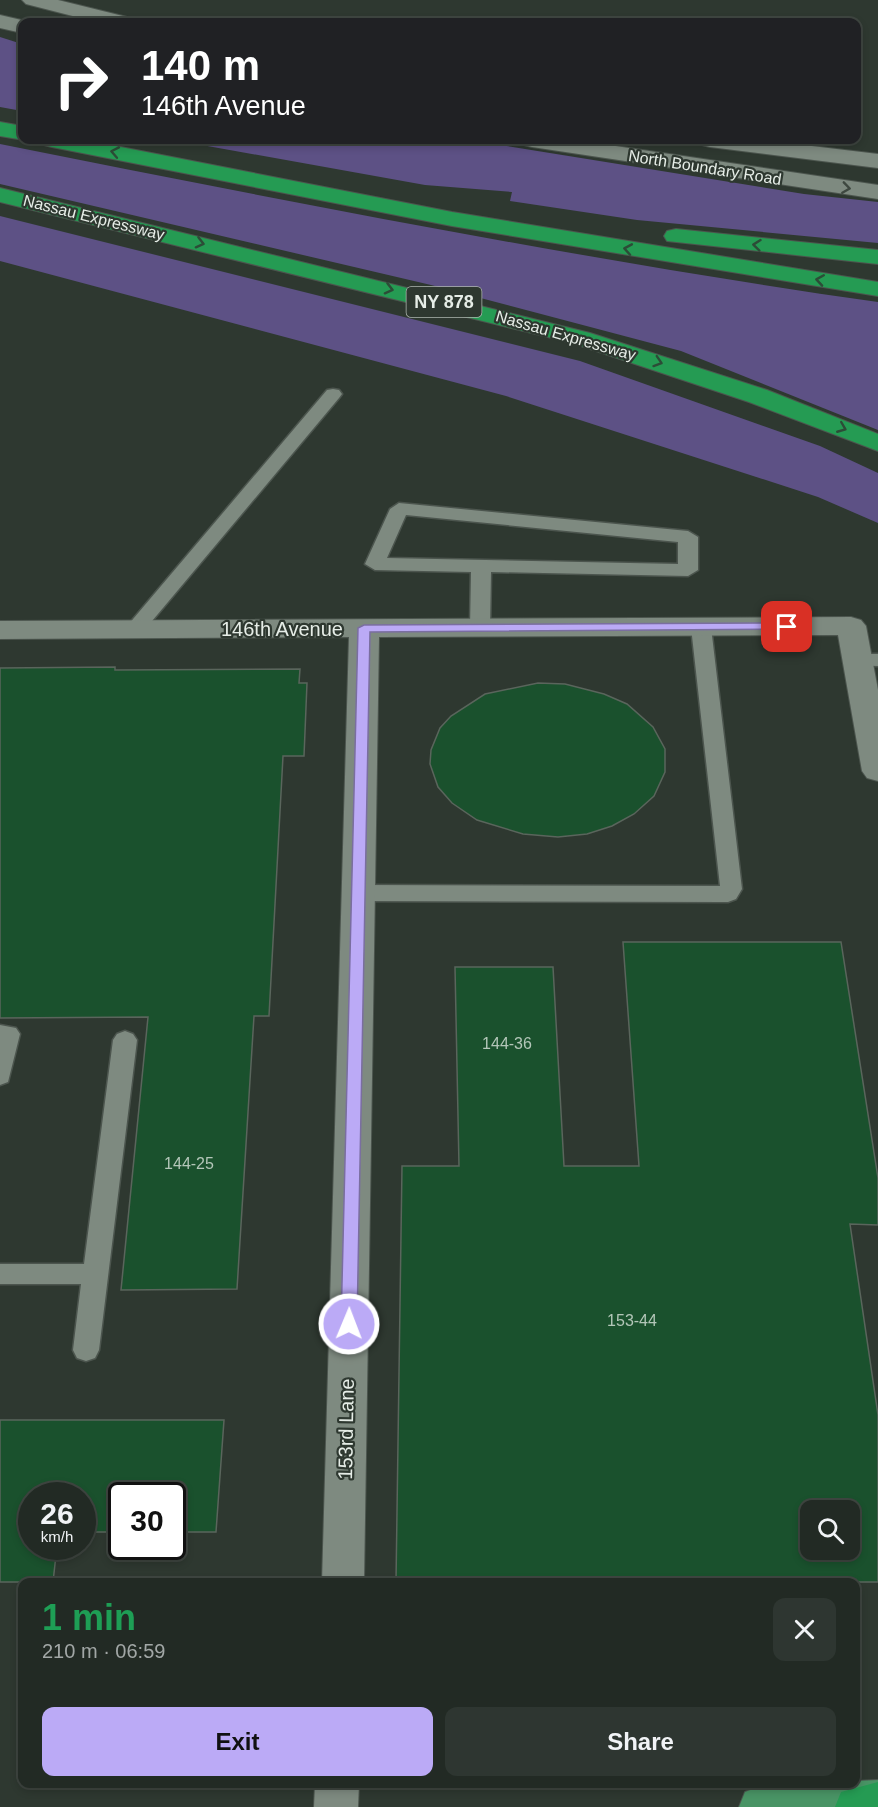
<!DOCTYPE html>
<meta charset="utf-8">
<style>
:root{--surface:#222a24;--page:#2e3631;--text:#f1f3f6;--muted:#a2a7a6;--line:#3f4641;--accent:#bbaaf6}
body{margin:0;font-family:Arial,sans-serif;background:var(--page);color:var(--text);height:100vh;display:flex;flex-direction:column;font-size:22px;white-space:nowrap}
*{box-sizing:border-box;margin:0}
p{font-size:20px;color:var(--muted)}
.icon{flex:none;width:33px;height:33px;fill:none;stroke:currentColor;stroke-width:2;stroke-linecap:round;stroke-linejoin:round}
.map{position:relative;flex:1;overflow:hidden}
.details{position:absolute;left:18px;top:1578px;width:842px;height:210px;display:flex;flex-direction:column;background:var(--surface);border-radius:12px;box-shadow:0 3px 9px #0003,0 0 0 2px var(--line)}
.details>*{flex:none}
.top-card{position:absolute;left:18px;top:18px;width:843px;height:126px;border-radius:12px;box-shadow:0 3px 9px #0003,0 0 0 2px var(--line);background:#202124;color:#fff;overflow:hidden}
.fabs{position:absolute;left:800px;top:1500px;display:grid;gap:12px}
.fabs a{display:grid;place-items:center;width:60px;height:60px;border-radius:12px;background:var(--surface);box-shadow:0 3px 9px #0003,0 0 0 2px var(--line);font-size:30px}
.speed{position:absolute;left:18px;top:1482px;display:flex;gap:12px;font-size:30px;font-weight:700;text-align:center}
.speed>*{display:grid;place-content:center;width:78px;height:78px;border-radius:50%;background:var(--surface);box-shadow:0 3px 9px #0003,0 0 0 2px var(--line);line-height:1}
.speed small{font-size:15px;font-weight:400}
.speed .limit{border:3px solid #111;border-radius:9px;background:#fff;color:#111}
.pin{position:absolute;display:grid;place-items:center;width:51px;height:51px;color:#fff;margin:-26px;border-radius:12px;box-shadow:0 3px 9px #0006}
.me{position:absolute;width:66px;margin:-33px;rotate:1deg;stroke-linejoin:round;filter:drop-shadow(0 0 4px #0008)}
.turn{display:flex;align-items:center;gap:21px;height:126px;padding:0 24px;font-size:27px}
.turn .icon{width:78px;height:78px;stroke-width:2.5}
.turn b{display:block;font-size:42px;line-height:51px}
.round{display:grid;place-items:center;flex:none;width:63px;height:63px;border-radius:12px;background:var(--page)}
.overview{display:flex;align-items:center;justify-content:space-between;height:102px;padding:0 24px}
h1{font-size:36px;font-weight:800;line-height:45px;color:#1e9e55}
.action{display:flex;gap:12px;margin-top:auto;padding:12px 24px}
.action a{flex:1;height:69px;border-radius:12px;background:var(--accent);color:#111;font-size:24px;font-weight:800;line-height:69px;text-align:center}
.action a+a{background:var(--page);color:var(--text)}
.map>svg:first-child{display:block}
.green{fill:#5d5185}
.building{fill:#1a512d;stroke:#5a655c;stroke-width:1.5;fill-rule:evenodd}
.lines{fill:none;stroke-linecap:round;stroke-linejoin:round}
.lane-casing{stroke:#4c554e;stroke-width:3}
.street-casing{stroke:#4c554e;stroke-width:2}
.primary-casing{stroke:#4c554e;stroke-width:2}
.highway-casing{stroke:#4c554e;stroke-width:2}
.lane{fill:#7e8a80;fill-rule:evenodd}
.street{fill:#7e8a80;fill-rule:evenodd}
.primary{fill:#499465;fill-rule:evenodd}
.highway{fill:#259b53;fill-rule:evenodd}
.oneway{stroke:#2c4c37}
.oneway2{stroke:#3e4840}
.route{fill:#bbaaf6;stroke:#7a6ea0;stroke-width:1.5}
.labels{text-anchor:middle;stroke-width:4.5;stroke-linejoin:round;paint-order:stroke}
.far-street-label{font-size:16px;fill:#e6ede7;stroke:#2e3830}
.number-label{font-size:16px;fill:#b3c6b8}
.shield{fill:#2e3830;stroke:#afb7b0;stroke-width:1.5}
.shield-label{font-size:18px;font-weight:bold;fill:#e6ede7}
.street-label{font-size:20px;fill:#e6ede7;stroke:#2e3830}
</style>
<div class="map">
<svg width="878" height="1807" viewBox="0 0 878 1807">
<rect width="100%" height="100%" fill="#2e3830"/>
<g class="green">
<path d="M 0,37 L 22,44 L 22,111 L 0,107 Z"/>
<path d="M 174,140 L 469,140 L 804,194 L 878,202 L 878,243 L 637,220 L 510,201 L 512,192 L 425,185 Z"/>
<path d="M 0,144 C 291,202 584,260 878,302 L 878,430 L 681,351 L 431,285 L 0,184 Z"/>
<path d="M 0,216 L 580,361 L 820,446 L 878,473 L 878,523 L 818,497 L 506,396 L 0,261 Z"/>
</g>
<g class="building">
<path d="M 115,667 L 115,670 L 300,669 L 299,683 L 307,683 L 304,756 L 283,756 L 269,1016 L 254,1016 L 237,1289 L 121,1290 L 148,1017 L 0,1018 L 0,668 Z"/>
<path d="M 538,683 L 565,684 L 604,694 L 627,704 L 653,727 L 665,749 L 665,772 L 654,796 L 634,814 L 612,826 L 587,834 L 558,837 L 523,834 L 477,820 L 452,803 L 438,787 L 430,764 L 431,750 L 440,728 L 451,716 L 485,694 Z"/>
<path d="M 623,942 L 841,942 L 878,1178 L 878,1225 L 850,1224 L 878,1415 L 878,1582 L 396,1582 L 402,1166 L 459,1166 L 455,967 L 553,967 L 564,1166 L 639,1166 ZM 810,1510 L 849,1510 L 849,1550 L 810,1550 Z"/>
<path d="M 0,1420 L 224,1420 L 216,1532 L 172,1532 L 172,1496 L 122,1496 L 122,1532 L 82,1532 L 82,1496 L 32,1496 L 32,1546 L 57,1546 L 53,1582 L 0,1582 Z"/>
</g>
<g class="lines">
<defs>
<g id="lane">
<path d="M 333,389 L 339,390 L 342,394 L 339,398 L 142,633 L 128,633 L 125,629 L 128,625 L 327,390 Z"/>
<path d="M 399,503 L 688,531 L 698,537 L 698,570 L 688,576 L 491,572 L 490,628 L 487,632 L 473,632 L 470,628 L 471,572 L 375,570 L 365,564 L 390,509 ZM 406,515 L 678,542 L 678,564 L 387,558 Z"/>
<path d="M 701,621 L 708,623 L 711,627 L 742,889 L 736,899 L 728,902 L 358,901 L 350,898 L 347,893 L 350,888 L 358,885 L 720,886 L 691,627 L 694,623 Z"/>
<path d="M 858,654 L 878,654 L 878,666 L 851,665 L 848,660 L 851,655 Z"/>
<path d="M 0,1025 L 16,1028 L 20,1034 L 8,1082 L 0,1085 Z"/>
<path d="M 125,1031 L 133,1034 L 137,1040 L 99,1350 L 95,1358 L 86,1361 L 77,1358 L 73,1350 L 81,1284 L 0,1284 L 0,1264 L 84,1264 L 113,1040 L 117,1034 Z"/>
</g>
<g id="street">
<path d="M 22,0 L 58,0 L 127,17 L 130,22 L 96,22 L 26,4 Z"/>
<path d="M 0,15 L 30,22 L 22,22 L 22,33 L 0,28 Z"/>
<path d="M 520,140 L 575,140 L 878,185 L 878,199 L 532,147 L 524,145 Z"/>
<path d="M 698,140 L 761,140 L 878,154 L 878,168 L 710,147 L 702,145 Z"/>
<path d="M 851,617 L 861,620 L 866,626 L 878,690 L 878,781 L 867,778 L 862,771 L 838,635 L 379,637 L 364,1582 L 322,1582 L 349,637 L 0,639 L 0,621 Z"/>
<path d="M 315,1784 L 359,1784 L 358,1807 L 314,1807 Z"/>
</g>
<path id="primary" d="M 878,1780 L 878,1807 L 739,1807 L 745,1792 L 761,1786 L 855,1784 L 855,1781 Z"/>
<g id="highway">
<path d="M 0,122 L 22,126 L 24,140 L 0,136 Z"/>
<path d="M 40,140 L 85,140 L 452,212 L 878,282 L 878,296 L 452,226 L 52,147 L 44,145 Z"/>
<path d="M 0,188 L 590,333 L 767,390 L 878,434 L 878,451 L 749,402 L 572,343 L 0,202 Z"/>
<path d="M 676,229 L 878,250 L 878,264 L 667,241 L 664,236 L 667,231 Z"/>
<path d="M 878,1782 L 878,1807 L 835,1807 L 841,1792 Z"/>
</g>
</defs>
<use href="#lane" class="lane-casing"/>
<use href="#street" class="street-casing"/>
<use href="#primary" class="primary-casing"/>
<use href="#highway" class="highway-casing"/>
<use href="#lane" class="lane"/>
<use href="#street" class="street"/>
<use href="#primary" class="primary"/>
<use href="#highway" class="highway"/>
</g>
<defs><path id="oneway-chevron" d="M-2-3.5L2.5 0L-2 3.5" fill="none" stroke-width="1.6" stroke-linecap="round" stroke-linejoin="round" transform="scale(1.5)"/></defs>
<g class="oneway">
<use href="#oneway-chevron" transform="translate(115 152) rotate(-169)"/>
<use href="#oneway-chevron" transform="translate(200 243) rotate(14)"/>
<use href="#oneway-chevron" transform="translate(757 245) rotate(-174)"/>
<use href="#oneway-chevron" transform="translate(628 249) rotate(-170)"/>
<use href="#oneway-chevron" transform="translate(820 280) rotate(-171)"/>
<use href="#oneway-chevron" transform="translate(389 289) rotate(14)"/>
<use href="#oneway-chevron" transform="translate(658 362) rotate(18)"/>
<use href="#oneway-chevron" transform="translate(842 428) rotate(22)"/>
</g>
<use class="oneway2" href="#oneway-chevron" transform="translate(846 188) rotate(8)"/>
<path class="route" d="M 787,623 L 793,627 L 791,629 L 370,632 L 357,1324 L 349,1331 L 343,1329 L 341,1324 L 358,628 L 364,625 Z"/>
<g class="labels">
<g class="far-street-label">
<text transform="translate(705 167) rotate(9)" y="6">North Boundary Road</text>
<text transform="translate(94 217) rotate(14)" y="6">Nassau Expressway</text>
<text transform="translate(566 335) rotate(16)" y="6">Nassau Expressway</text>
</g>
<g class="number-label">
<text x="507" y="1049">144-36</text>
<text x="189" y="1169">144-25</text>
<text x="632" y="1326">153-44</text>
</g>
<rect class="shield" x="406.5" y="287" width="75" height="30" rx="4.5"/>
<g class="shield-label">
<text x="444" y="308">NY 878</text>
</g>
<g class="street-label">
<text x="282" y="636">146th Avenue</text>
<text transform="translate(346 1429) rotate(-89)" y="7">153rd Lane</text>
</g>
</g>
</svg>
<div class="fabs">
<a><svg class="icon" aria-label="search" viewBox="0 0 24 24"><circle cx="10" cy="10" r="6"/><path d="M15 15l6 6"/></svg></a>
</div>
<div class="speed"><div>26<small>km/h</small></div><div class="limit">30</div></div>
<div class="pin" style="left:787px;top:627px;background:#d93025"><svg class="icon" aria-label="arrive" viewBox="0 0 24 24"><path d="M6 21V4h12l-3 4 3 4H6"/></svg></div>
<svg class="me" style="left:349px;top:1324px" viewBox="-20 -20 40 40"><circle r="17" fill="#bbaaf6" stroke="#fff" stroke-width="3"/><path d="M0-11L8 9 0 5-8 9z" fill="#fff"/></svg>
<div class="top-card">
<div class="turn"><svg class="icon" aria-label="right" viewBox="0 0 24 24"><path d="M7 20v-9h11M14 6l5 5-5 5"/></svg><div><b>140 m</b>146th Avenue</div></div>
</div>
<section class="details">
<div class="overview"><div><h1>1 min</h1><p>210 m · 06:59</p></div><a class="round"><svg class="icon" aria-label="close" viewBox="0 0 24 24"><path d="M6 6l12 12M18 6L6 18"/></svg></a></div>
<div class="action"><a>Exit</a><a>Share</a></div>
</section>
</div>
